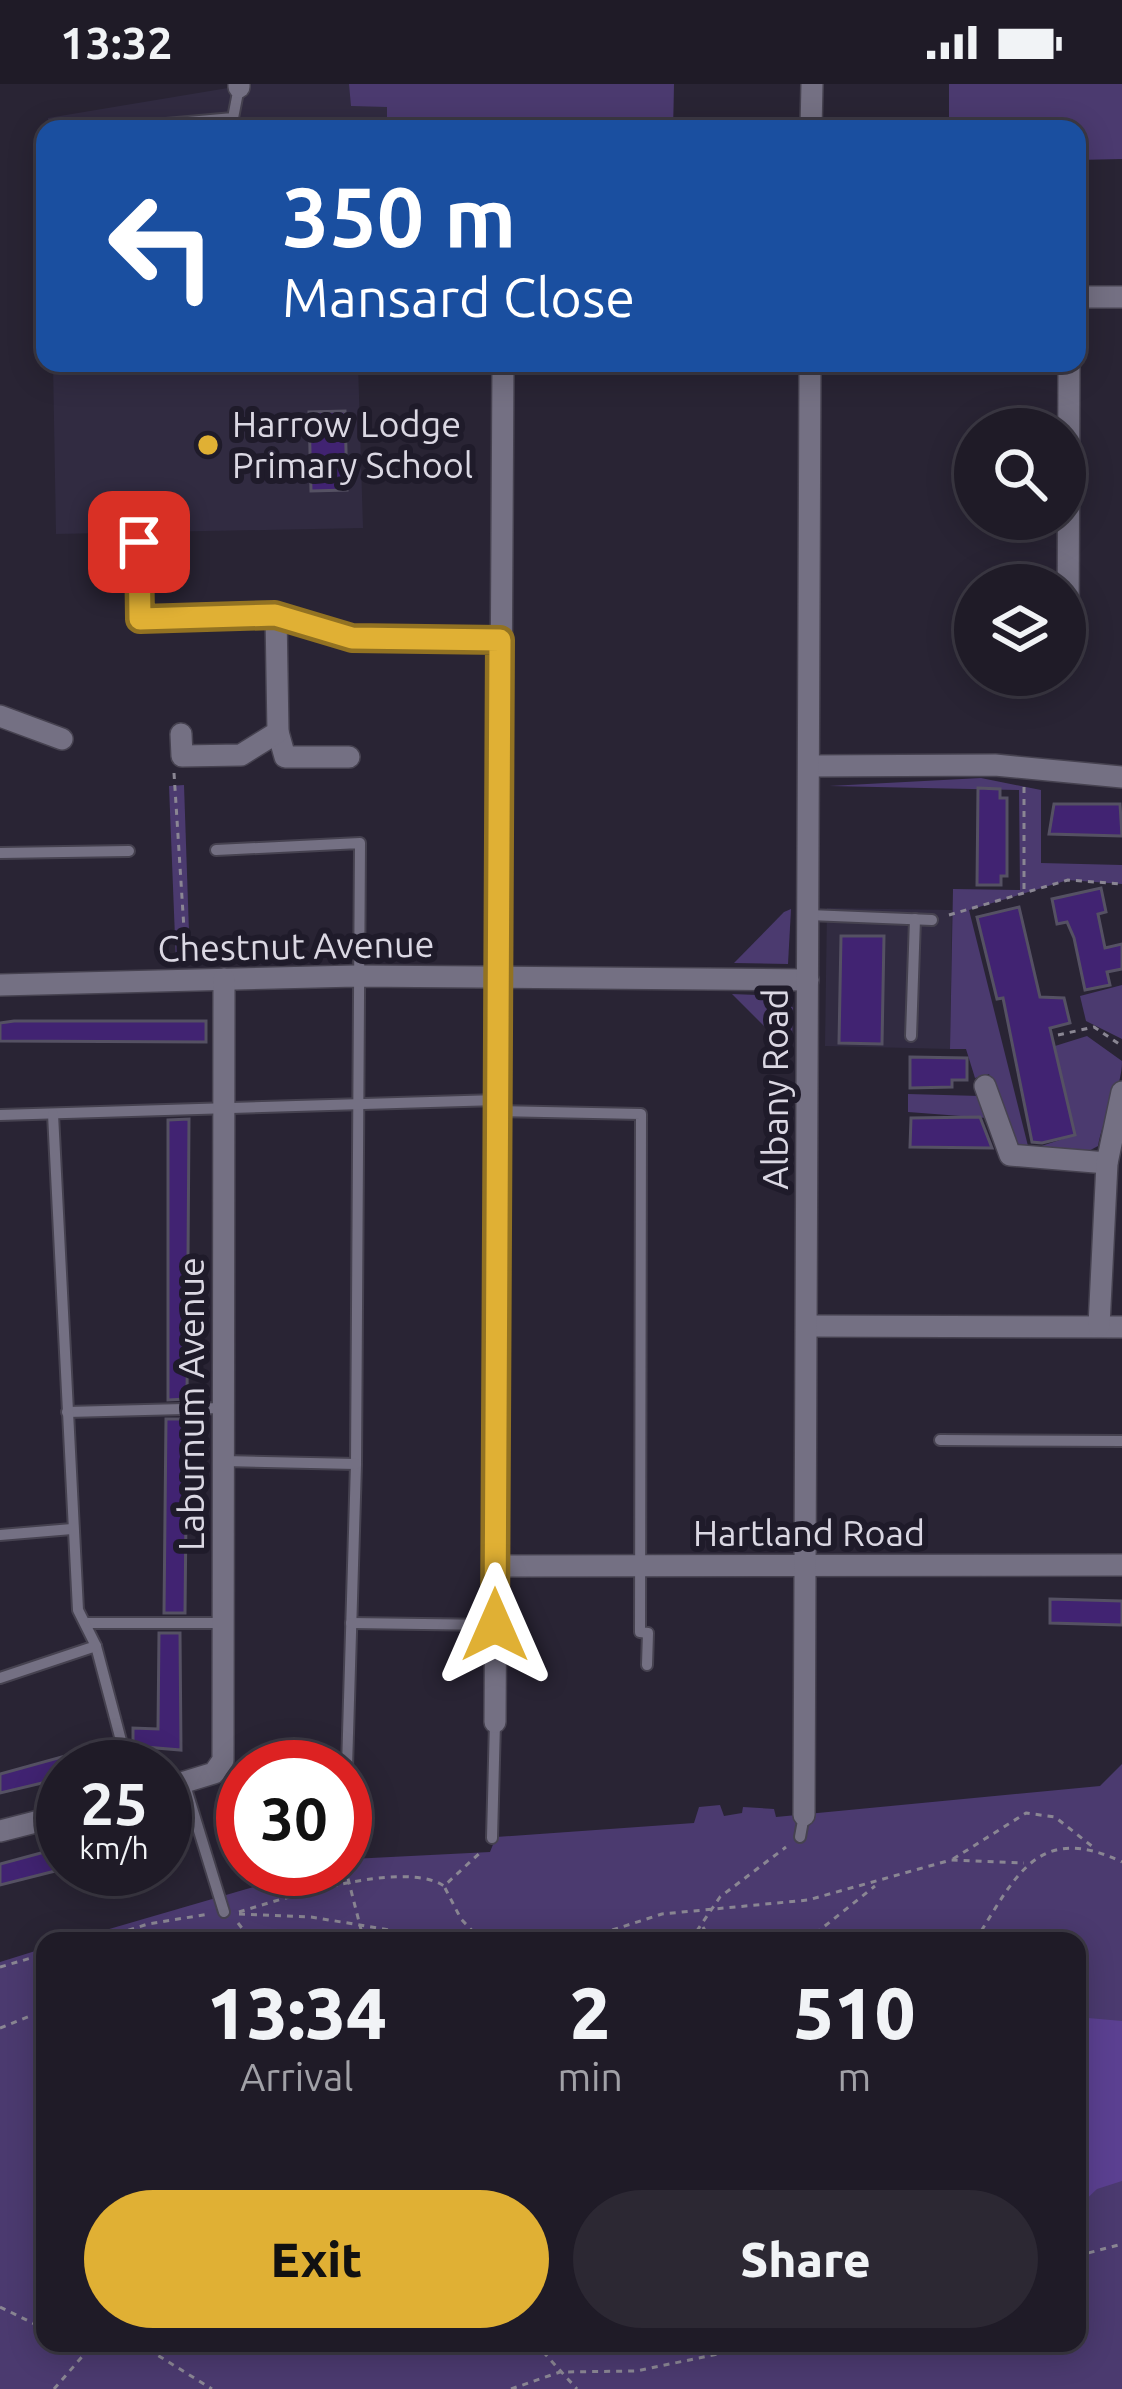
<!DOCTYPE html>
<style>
:root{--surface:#1f1b27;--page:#2c2833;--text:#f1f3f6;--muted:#a1a1a7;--line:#3c3944;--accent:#e0b034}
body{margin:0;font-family:Ubuntu,sans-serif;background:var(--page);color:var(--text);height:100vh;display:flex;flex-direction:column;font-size:45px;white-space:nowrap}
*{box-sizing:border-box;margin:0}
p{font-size:39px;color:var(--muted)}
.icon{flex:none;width:66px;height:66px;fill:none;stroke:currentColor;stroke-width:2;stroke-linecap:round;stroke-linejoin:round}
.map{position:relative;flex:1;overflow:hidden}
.drawer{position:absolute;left:36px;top:1848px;width:1050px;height:420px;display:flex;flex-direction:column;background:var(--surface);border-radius:24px;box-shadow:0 6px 30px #0003,0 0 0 3px var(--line)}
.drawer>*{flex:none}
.banner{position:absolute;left:36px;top:36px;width:1050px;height:252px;border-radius:24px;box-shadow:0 6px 30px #0003,0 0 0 3px var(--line);background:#1a4fa0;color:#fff;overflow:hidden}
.fabs{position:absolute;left:954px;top:324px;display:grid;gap:24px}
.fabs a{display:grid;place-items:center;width:132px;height:132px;border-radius:50%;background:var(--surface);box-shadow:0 6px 30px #0003,0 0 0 3px var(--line);font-size:60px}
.speed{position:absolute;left:36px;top:1656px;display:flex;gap:24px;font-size:60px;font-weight:700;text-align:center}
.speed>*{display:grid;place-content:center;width:156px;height:156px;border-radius:50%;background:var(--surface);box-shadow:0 6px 30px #0003,0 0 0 3px var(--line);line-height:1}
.speed small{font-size:30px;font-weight:400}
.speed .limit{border:18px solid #d22;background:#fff;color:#111}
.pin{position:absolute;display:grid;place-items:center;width:102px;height:102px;color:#fff;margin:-51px;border-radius:24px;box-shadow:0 6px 18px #0006}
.me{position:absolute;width:132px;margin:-66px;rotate:0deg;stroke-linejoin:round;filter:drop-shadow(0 0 9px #0008)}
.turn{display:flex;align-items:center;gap:42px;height:252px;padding:0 48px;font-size:54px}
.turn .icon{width:156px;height:156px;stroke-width:2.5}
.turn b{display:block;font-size:84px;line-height:102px}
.eta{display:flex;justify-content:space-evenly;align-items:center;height:204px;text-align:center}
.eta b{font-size:72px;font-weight:800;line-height:84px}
.action{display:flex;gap:24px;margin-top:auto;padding:24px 48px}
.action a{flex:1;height:138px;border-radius:72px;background:var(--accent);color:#111;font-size:48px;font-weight:800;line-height:138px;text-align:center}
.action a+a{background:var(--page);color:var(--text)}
.status{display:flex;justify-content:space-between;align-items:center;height:84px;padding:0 60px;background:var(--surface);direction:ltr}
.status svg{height:33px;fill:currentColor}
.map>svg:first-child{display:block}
.built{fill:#312b41}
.green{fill:#4b3a6f}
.water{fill:#5b4091}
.building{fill:#412372;stroke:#555163;stroke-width:3}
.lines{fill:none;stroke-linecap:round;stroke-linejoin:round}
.service-casing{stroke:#464250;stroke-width:14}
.minor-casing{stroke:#464250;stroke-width:24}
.path{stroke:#8a8693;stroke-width:3;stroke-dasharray:6 6;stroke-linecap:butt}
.service{stroke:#747083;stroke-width:10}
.minor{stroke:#747083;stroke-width:21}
.route-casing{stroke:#927222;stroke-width:30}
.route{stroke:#e0b034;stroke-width:21}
.poi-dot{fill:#e0b034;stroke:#1f1b2a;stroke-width:4.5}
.labels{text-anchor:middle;stroke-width:12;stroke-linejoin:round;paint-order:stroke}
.poi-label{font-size:36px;fill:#dbd8e3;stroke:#1f1b2a;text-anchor:start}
.street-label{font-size:36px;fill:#dbd8e3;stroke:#1f1b2a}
</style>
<div class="status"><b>13:32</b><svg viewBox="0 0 49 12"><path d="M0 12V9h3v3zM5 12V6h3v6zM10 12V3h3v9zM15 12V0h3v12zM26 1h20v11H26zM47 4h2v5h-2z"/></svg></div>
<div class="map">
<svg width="1122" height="2305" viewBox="0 0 1122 2305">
<rect width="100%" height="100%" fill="#292434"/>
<g class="built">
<path d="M 252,0 L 674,0 L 673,45 L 48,45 L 48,34 Z"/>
<path d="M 53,279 L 358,279 L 363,444 L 56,450 Z"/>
<path d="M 827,824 L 952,826 L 950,965 L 825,962 Z"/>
</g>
<g class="green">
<path d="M 349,0 L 674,0 L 673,45 L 387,45 L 387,23 L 351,22 Z"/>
<path d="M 949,0 L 1122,0 L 1122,75 L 1077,76 L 1077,45 L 949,45 Z"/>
<path d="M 981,694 L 1041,706 L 1041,779 L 1122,781 L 1122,800 L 1068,796 L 969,826 L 1029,1066 L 1075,1051 L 1055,962 L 1087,952 L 1122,977 C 1122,1006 1103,1032 1098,1062 L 1083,1070 L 1014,1065 L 989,990 L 975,994 L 966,965 L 950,965 L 953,805 L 1020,806 L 1019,706 L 829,702 Z"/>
<path d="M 184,701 L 190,878 L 176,879 L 169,702 Z"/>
<path d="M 791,825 L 788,880 L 734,879 L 784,828 Z"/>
<path d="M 1122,901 L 1122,955 L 1086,937 L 1080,912 Z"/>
<path d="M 732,910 L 784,912 L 793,924 L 792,957 L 783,961 Z"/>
<path d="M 908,1010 L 980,1012 L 987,1034 L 908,1028 Z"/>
<path d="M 1122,1680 L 1122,2305 L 0,2305 L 0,1878 L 45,1864 L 45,2259 L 1077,2259 L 1077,1857 L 68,1857 L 315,1785 L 345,1785 L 351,1775 L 490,1768 L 496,1753 L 694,1739 L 699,1723 L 720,1721 L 724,1732 L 742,1729 L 743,1723 L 774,1725 L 776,1733 L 1100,1702 Z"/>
</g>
<path class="water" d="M 1077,1933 L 1122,1937 L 1122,2097 L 1097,2105 L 1077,2124 Z"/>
<g class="building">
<path d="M 345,327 L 347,406 L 311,407 L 309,328 Z"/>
<path d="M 978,704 L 1000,705 L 1000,714 L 1007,714 L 1007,792 L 1001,792 L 1001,801 L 977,801 Z"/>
<path d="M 1054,720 L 1120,720 L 1122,752 L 1049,750 Z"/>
<path d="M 1101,804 L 1106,828 L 1098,830 L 1105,864 L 1122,860 L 1122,885 L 1107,888 L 1110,901 L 1085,906 L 1074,854 L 1067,838 L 1057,840 L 1052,815 Z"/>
<path d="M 1019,823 L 1040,913 L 1064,914 L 1070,939 L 1050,944 L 1075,1051 L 1042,1059 L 1032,1058 L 1003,914 L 997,915 L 977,833 Z"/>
<path d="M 841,852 L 884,852 L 882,960 L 839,959 Z"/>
<path d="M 206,937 L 206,958 L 0,957 L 0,939 L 14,937 Z"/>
<path d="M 910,973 L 967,974 L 967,996 L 952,996 L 952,1003 L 910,1004 Z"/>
<path d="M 980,1033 L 992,1064 L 910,1063 L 911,1034 Z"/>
<path d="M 189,1035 L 187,1315 L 168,1316 L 168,1036 Z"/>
<path d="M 166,1335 L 187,1335 L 185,1529 L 164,1529 Z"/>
<path d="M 1050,1515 L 1122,1517 L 1122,1541 L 1050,1539 Z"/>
<path d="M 159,1549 L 180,1549 L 181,1666 L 133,1662 L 133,1644 L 158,1645 Z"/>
<path d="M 112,1659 L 117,1679 L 63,1683 L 63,1694 L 0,1709 L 0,1690 Z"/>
<path d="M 184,1731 L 190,1750 L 165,1758 L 165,1737 Z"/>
<path d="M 63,1763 L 63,1785 L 0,1801 L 0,1780 Z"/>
</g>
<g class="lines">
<defs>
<g id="service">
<path d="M 110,45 L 233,34 L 239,3"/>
<path d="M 216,766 L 360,759 L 356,1380 L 345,1751"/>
<path d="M 0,769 L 129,767"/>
<path d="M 809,831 L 932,836"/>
<path d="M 911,952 L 915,835"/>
<path d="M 498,1027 L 641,1030 L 640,1548 L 648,1549 L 647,1581"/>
<path d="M 0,1031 L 498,1016"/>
<path d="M 67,1328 L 223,1324"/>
<path d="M 940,1356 L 1122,1357"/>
<path d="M 224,1377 L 356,1380"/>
<path d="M 0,1451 L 72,1445"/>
<path d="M 88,1539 L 222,1539"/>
<path d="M 351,1539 L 495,1541"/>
<path d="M 96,1562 L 128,1683"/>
<path d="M 0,1594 L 96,1562 L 78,1526 L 53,1030"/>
<path d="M 184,1698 L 224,1828"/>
<path d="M 800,1753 L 804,1731"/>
<path d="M 492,1754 L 495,1638"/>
</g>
<g id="minor">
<path d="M 239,0 L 239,3"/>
<path d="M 811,45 L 812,0"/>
<path d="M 1077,213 L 1122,213"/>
<path d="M 139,457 L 140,535 L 276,531 L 352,553 L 501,556"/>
<path d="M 1068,564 L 1069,279"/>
<path d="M 0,632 L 62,655"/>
<path d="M 278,648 L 285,673 L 349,673"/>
<path d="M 181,650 L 182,672 L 241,671 L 278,648 L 276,531"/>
<path d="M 810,682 L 995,681 L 1122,693"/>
<path d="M 0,901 L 356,892 L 808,896"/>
<path d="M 985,1002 L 1010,1071 L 1107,1079"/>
<path d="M 807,1242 L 1122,1243"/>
<path d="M 1099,1242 L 1107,1079 L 1122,1008"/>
<path d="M 495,1482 L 1122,1481"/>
<path d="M 495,1638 L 503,279"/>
<path d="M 165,1704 L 214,1689 L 223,1676 L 224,895"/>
<path d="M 804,1731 L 810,279"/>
<path d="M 0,1747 L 63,1731"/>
</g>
</defs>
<use href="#service" class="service-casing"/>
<use href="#minor" class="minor-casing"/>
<g class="path">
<path d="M 174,689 L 186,876"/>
<path d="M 1024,703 L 1024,807"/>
<path d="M 949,831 L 1068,796 L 1122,800"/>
<path d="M 1058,951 L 1094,943 L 1122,962"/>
<path d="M 953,1775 L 1026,1729 L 1055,1733 L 1093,1763"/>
<path d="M 345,1783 L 364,1857"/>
<path d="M 445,1804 L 461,1835 L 482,1857"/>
<path d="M 239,1828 C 285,1814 404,1775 444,1802 L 483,1766"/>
<path d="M 239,1830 L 311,1833 L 457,1857"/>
<path d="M 238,1839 L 252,1857"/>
<path d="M 703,1843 L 711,1857"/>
<path d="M 94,1857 L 148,1840 L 209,1830"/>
<path d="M 578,1857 L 662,1830 L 808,1816 L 951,1776 L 1024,1779"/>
<path d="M 690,1857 L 720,1813 L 786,1763"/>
<path d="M 806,1857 L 875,1802"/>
<path d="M 975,1857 C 1015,1794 1037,1737 1122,1778"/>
<path d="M 0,1883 L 45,1870"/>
<path d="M 0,1944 L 45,1926"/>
<path d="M 1077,2172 L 1122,2160"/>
<path d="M 0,2223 L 45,2245"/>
<path d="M 76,2259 L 85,2263"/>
<path d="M 138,2259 L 212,2305"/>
<path d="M 535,2259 L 577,2305"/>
<path d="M 54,2305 L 94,2259"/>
<path d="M 511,2305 L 560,2288 L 636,2287 L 771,2259"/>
</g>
<use href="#service" class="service"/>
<use href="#minor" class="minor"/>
</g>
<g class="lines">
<defs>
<path id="route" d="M 139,458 L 140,535 L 275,531 L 352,554 L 500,556 L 495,1541"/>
</defs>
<use href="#route" class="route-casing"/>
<use href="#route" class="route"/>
</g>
<circle class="poi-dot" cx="208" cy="361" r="12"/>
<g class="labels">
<g class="poi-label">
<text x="232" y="353">Harrow Lodge<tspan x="232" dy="41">Primary School</tspan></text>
</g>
<g class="street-label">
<text transform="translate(296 862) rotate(-1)" y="13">Chestnut Avenue</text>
<text transform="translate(775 1005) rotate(-90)" y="13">Albany Road</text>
<text transform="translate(191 1320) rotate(-90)" y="13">Laburnum Avenue</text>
<text x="809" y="1462">Hartland Road</text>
</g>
</g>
</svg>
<div class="fabs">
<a><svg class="icon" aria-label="search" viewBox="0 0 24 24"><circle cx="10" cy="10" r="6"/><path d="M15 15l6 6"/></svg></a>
<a><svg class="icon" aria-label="layers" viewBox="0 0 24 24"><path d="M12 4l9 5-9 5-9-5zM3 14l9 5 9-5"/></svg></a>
</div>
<div class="speed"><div>25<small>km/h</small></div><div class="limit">30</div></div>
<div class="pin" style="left:139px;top:458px;background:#d93025"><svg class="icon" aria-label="arrive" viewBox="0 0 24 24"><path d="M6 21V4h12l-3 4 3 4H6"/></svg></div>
<svg class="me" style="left:495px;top:1541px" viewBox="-20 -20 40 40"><path d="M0-17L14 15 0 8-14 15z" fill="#e0b034" stroke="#fff" stroke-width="4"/></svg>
<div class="banner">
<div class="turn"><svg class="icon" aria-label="left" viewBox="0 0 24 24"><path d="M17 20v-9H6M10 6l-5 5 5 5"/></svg><div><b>350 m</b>Mansard Close</div></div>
</div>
<section class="drawer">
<div class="eta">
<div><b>13:34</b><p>Arrival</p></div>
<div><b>2</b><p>min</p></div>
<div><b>510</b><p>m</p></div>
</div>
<div class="action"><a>Exit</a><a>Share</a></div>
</section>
</div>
